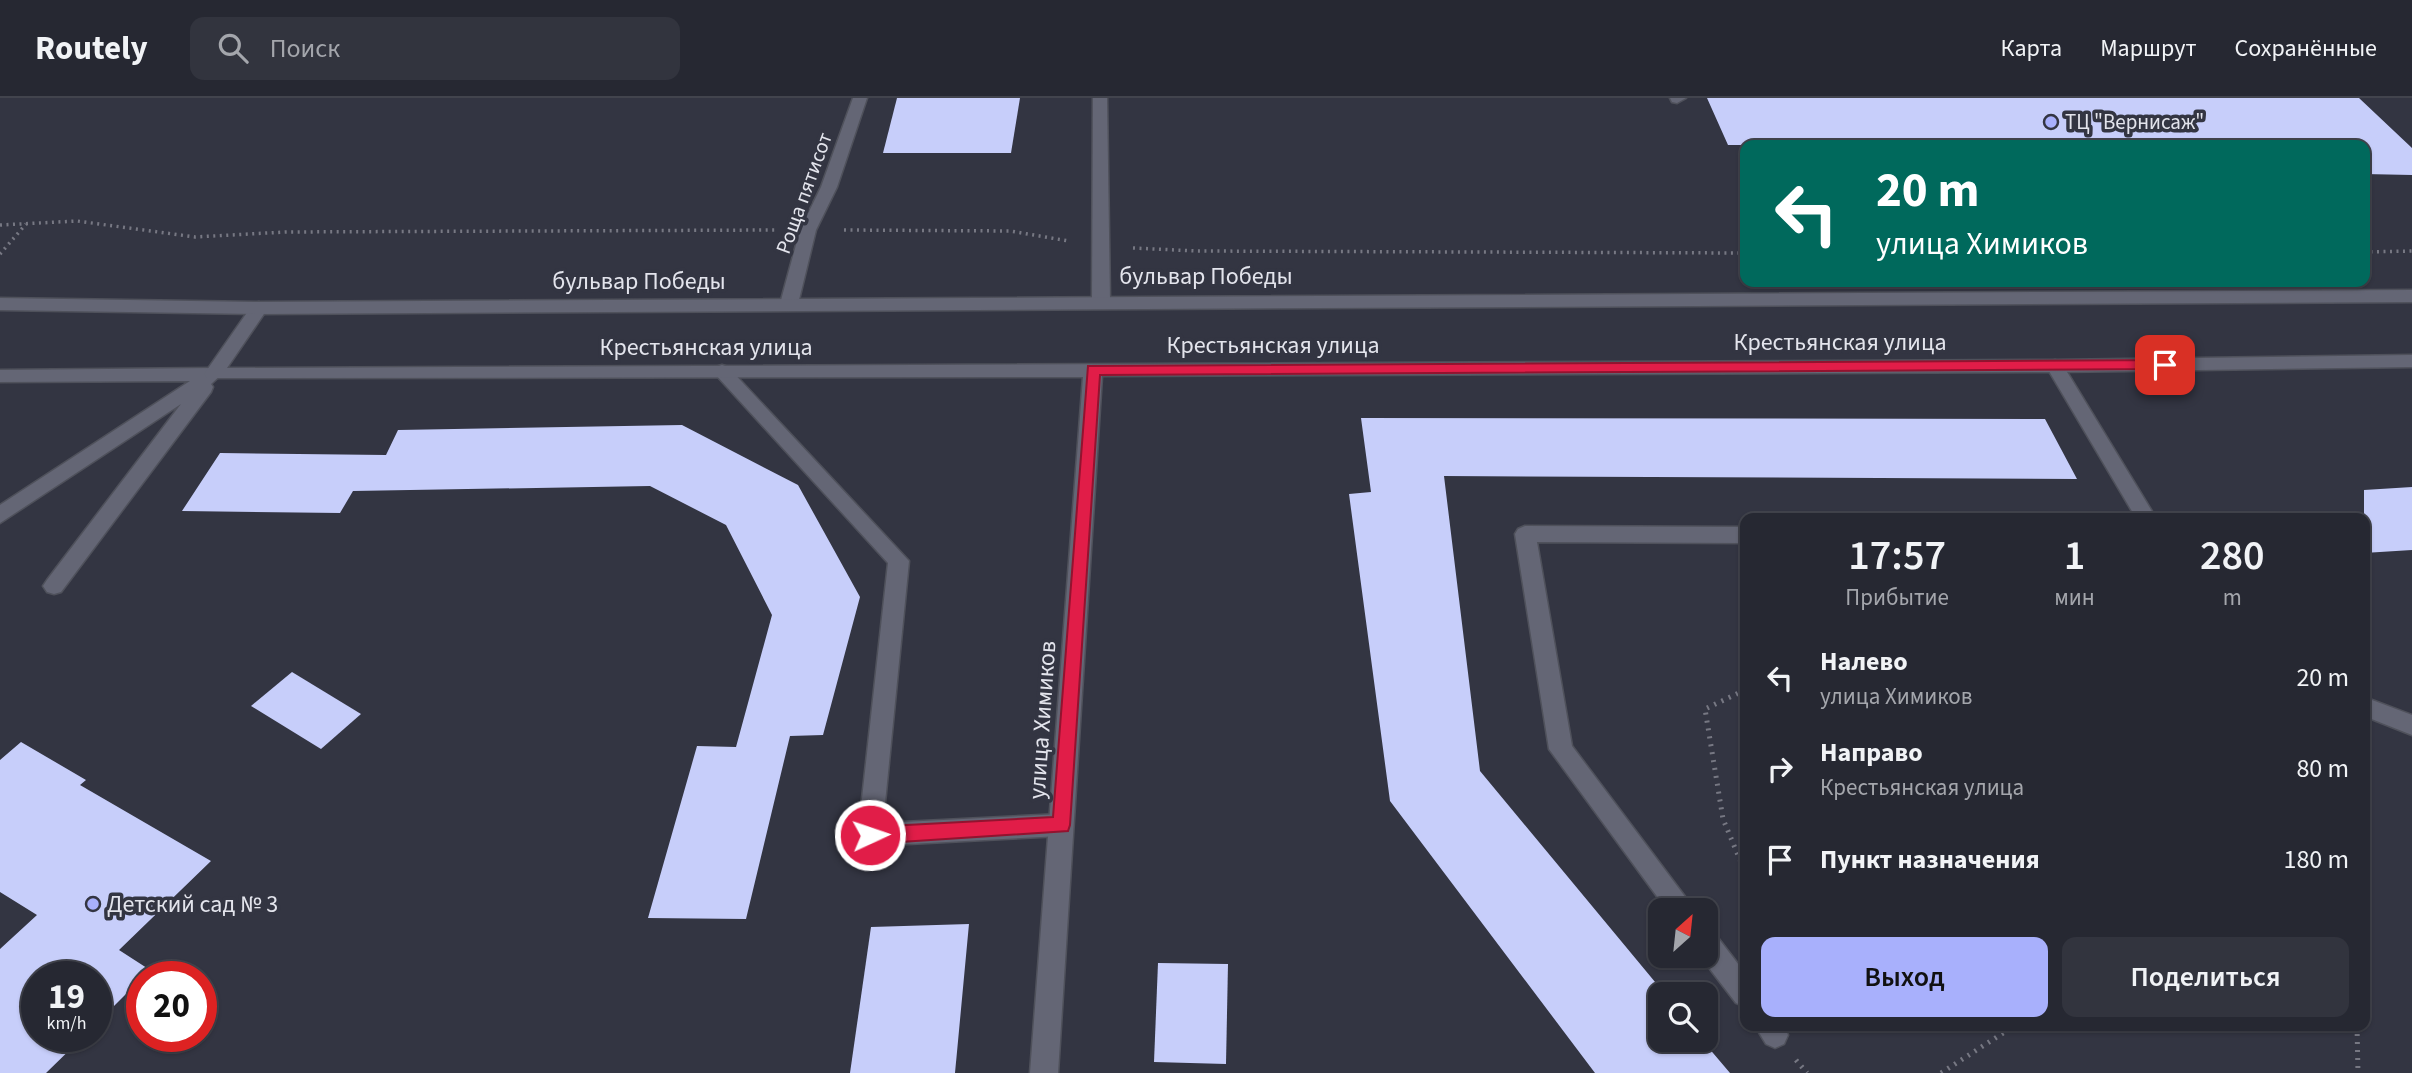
<!DOCTYPE html>
<html lang="ru">
<meta charset="utf-8">
<style>
:root{--surface:#262832;--page:#32343e;--text:#f1f3f6;--muted:#a4a6ac;--line:#42444d;--accent:#a8b0fc}
body{margin:0;font-family:"Source Sans 3",sans-serif;background:var(--page);color:var(--text);height:100vh;display:flex;flex-direction:column;font-size:26px;white-space:nowrap}
*{box-sizing:border-box;margin:0}
p{font-size:23px;color:var(--muted)}
.icon{flex:none;width:38px;height:38px;fill:none;stroke:currentColor;stroke-width:2;stroke-linecap:round;stroke-linejoin:round}
.map{position:relative;flex:1;overflow:hidden}
.panel{position:absolute;left:1740px;top:415px;width:630px;height:518px;display:flex;flex-direction:column;background:var(--surface);border-radius:14px;box-shadow:0 2px 5px #0004,0 0 0 2px var(--line)}
.panel>*{flex:none}
.top-card{position:absolute;left:1740px;top:42px;width:630px;height:147px;border-radius:14px;box-shadow:0 2px 5px #0004,0 0 0 2px var(--line);background:#00695c;color:#fff;overflow:hidden}
.needle{width:46px;rotate:27deg}
.controls{position:absolute;left:1648px;top:800px;display:grid;gap:14px}
.controls a{display:grid;place-items:center;width:70px;height:70px;border-radius:14px;background:var(--surface);box-shadow:0 2px 5px #0004,0 0 0 2px var(--line);font-size:35px}
.speed{position:absolute;left:21px;top:863px;display:flex;gap:14px;font-size:35px;font-weight:700;text-align:center}
.speed>*{display:grid;place-content:center;width:91px;height:91px;border-radius:50%;background:var(--surface);box-shadow:0 2px 5px #0004,0 0 0 2px var(--line);line-height:1}
.speed small{font-size:18px;font-weight:400}
.speed .limit{border:10px solid #d22;background:#fff;color:#111}
.pin{position:absolute;display:grid;place-items:center;width:60px;height:60px;color:#fff;margin:-30px;border-radius:14px;box-shadow:0 4px 10px #0006}
.me{position:absolute;width:77px;margin:-38px;rotate:87deg;stroke-linejoin:round;filter:drop-shadow(0 0 5px #0008)}
.turn{display:flex;align-items:center;gap:24px;height:147px;padding:0 21px;font-size:32px}
.turn .icon{width:91px;height:91px;stroke-width:2.5}
.turn b{display:block;font-size:49px;line-height:60px}
.eta{display:flex;justify-content:space-evenly;align-items:center;height:119px;text-align:center}
.eta b{font-size:42px;font-weight:600;line-height:49px}
.cta{display:flex;gap:14px;margin-top:auto;padding:14px 21px}
.cta a{flex:1;height:80px;border-radius:14px;background:var(--accent);color:#111;font-size:28px;font-weight:600;line-height:80px;text-align:center}
.cta a+a{background:var(--page);color:var(--text)}
ul{padding:0;list-style:none}
li{display:flex;align-items:center;gap:21px;height:91px;padding:0 21px}
li div{flex:1}
li b{display:block;font-size:26px}
li em{font-style:normal}
header{display:flex;align-items:center;gap:42px;box-sizing:border-box;height:98px;padding:0 35px;background:var(--surface);border-bottom:2px solid var(--line)}
header strong{font-size:33px}
nav{display:flex;gap:38px;margin-inline-start:auto;font-size:24px}
.search{width:490px;height:63px;background:var(--page);display:flex;align-items:center;gap:18px;box-sizing:border-box;padding:0 24px;border-radius:14px;color:var(--muted);font-size:26px}
.map>svg:first-child{display:block}
.building{fill:#c7cefa}
.lines{fill:none;stroke-linecap:round;stroke-linejoin:round}
.service-casing{stroke:#4f515b;stroke-width:3}
.minor-casing{stroke:#4f515b;stroke-width:3}
.tertiary-casing{stroke:#4f515b;stroke-width:3}
.path-far1{stroke:#777883;stroke-width:3.5;stroke-dasharray:2 4.5;stroke-linecap:butt}
.path{stroke:#777883;stroke-width:5;stroke-dasharray:2 6;stroke-linecap:butt}
.service{fill:#646675;fill-rule:evenodd}
.minor{fill:#646675;fill-rule:evenodd}
.tertiary{fill:#646675;fill-rule:evenodd}
.route{fill:#e11d48;stroke:#92132f;stroke-width:2}
.poi-dot{fill:#a8b0fc;stroke:#333542;stroke-width:2.5}
.labels{text-anchor:middle;stroke-width:7;stroke-linejoin:round;paint-order:stroke}
.far-poi-label{font-size:21px;fill:#e3e4ec;stroke:#333542;text-anchor:start}
.far-street-label{font-size:21px;fill:#e3e4ec;stroke:#333542}
.street-label{font-size:24px;fill:#e3e4ec;stroke:#333542}
.poi-label{font-size:24px;fill:#e3e4ec;stroke:#333542;text-anchor:start}
</style>
<header>
<strong>Routely</strong>
<div class="search"><svg class="icon" aria-label="search" viewBox="0 0 24 24"><circle cx="10" cy="10" r="6"/><path d="M15 15l6 6"/></svg>Поиск</div>
<nav><a>Карта</a><a>Маршрут</a><a>Сохранённые</a></nav>
</header>
<div class="map">
<svg width="2412" height="975" viewBox="0 0 2412 975">
<rect width="100%" height="100%" fill="#333542"/>
<g class="building">
<path d="M 897,0 L 1020,0 L 1011,55 L 883,55 Z"/>
<path d="M 1707,0 L 2359,0 L 2412,50 L 2412,77 L 2364,76 L 2364,47 L 1728,47 Z"/>
<path d="M 1361,320 L 2045,321 L 2077,381 L 1444,378 L 1480,673 L 1665,896 L 1661,896 L 1661,942 L 1702,942 L 1730,975 L 1595,975 L 1390,703 L 1349,396 L 1371,394 Z"/>
<path d="M 682,327 L 798,387 L 860,499 L 823,637 L 790,638 L 746,821 L 648,820 L 697,648 L 736,649 L 772,517 L 726,427 L 650,388 L 353,393 L 340,415 L 182,413 L 220,355 L 386,357 L 398,332 Z"/>
<path d="M 2412,389 L 2412,452 L 2364,455 L 2364,392 Z"/>
<path d="M 292,574 L 361,616 L 321,651 L 251,608 Z"/>
<path d="M 21,644 L 86,682 L 80,687 L 211,763 L 119,852 L 150,872 L 96,926 L 96,878 L 37,878 L 37,938 L 84,938 L 46,975 L 0,975 L 0,851 L 37,817 L 0,794 L 0,662 Z"/>
<path d="M 969,826 L 955,975 L 850,975 L 871,829 Z"/>
<path d="M 1158,865 L 1228,866 L 1226,966 L 1154,964 Z"/>
</g>
<g class="lines">
<defs>
<g id="service">
<path d="M 1670,0 L 1686,0 L 1677,5 L 1672,4 Z"/>
<path d="M 2055,262 L 2061,264 L 2156,420 L 2136,420 L 2046,268 L 2049,264 Z"/>
<path d="M 722,267 L 728,269 L 909,463 L 883,725 L 1061,716 L 1069,719 L 1073,727 L 1069,735 L 1061,738 L 870,748 L 861,745 L 858,737 L 888,465 L 716,277 L 713,273 L 716,269 Z"/>
<path d="M 213,270 L 219,272 L 222,276 L 211,286 L 213,289 L 211,294 L 61,494 L 54,496 L 47,494 L 43,488 L 47,482 L 181,306 L 0,425 L 0,407 L 190,283 L 0,284 L 0,272 Z"/>
<path d="M 1525,428 L 1745,429 L 1745,445 L 1537,444 L 1572,648 L 1695,812 L 1667,812 L 1549,651 L 1515,436 L 1518,431 Z"/>
<path d="M 2364,599 L 2412,617 L 2412,637 L 2364,618 Z"/>
<path d="M 1706,833 L 1715,836 L 1745,875 L 1745,909 L 1736,905 L 1700,858 L 1706,858 Z"/>
<path d="M 1755,928 L 1784,928 L 1788,937 L 1784,946 L 1775,950 L 1766,946 Z"/>
</g>
<g id="minor">
<path d="M 853,0 L 867,0 L 837,89 L 816,132 L 798,206 L 795,210 L 783,210 L 780,206 L 800,132 L 821,89 Z"/>
<path d="M 1093,0 L 1107,0 L 1110,203 L 1101,209 L 1092,203 Z"/>
<path d="M 259,204 L 268,210 L 227,270 L 2055,262 L 2412,257 L 2412,269 L 2055,274 L 1102,278 L 1058,975 L 1030,975 L 1083,279 L 207,280 L 204,276 L 207,272 L 253,206 Z"/>
</g>
<path id="tertiary" d="M 2412,192 L 2412,204 L 259,216 L 0,212 L 0,200 L 259,204 Z"/>
</defs>
<use href="#service" class="service-casing"/>
<use href="#minor" class="minor-casing"/>
<use href="#tertiary" class="tertiary-casing"/>
<g class="path-far1">
<path d="M 0,127 L 77,123 L 195,139 L 285,134 L 776,132"/>
<path d="M 844,132 L 1010,133 L 1069,143"/>
<path d="M 1133,150 L 1197,153 L 1745,155"/>
<path d="M 2364,154 L 2412,153"/>
<path d="M 0,156 L 26,126"/>
</g>
<g class="path">
<path d="M 1745,592 L 1705,611 L 1723,721 L 1745,774"/>
<path d="M 2357,928 L 2358,975"/>
<path d="M 1796,962 L 1807,975"/>
<path d="M 1941,975 L 2014,928"/>
</g>
<use href="#service" class="service"/>
<use href="#minor" class="minor"/>
<use href="#tertiary" class="tertiary"/>
</g>
<path class="route" d="M 2165,262 L 2172,267 L 2165,271 L 1100,277 L 1070,727 L 1068,733 L 870,746 L 864,743 L 861,737 L 864,732 L 870,729 L 1053,719 L 1088,268 Z"/>
<g class="poi-dot">
<circle cx="2051" cy="24" r="7"/>
<circle cx="93" cy="806" r="7"/>
</g>
<g class="labels">
<g class="far-poi-label">
<text x="2065" y="31">ТЦ "Вернисаж"</text>
</g>
<g class="far-street-label">
<text transform="translate(804 95) rotate(-70)" y="7">Роща пятисот</text>
</g>
<g class="street-label">
<text x="1206" y="186">бульвар Победы</text>
<text x="639" y="191">бульвар Победы</text>
<text x="1840" y="252">Крестьянская улица</text>
<text x="1273" y="255">Крестьянская улица</text>
<text x="706" y="257">Крестьянская улица</text>
<text transform="translate(1042 622) rotate(-86)" y="8">улица Химиков</text>
</g>
<g class="poi-label">
<text x="107" y="814">Детский сад № 3</text>
</g>
</g>
</svg>
<div class="controls">
<a><svg class="needle" viewBox="-14 -14 28 28"><path d="M0-13l5 13h-10z" fill="#e53935"/><path d="M0 13l5-13h-10z" fill="#a4a6ac"/></svg></a>
<a><svg class="icon" aria-label="search" viewBox="0 0 24 24"><circle cx="10" cy="10" r="6"/><path d="M15 15l6 6"/></svg></a>
</div>
<div class="speed"><div>19<small>km/h</small></div><div class="limit">20</div></div>
<div class="pin" style="left:2165px;top:267px;background:#d93025"><svg class="icon" aria-label="arrive" viewBox="0 0 24 24"><path d="M6 21V4h12l-3 4 3 4H6"/></svg></div>
<svg class="me" style="left:870px;top:737px" viewBox="-20 -20 40 40"><circle r="17" fill="#e11d48" stroke="#fff" stroke-width="3"/><path d="M0-11L8 9 0 5-8 9z" fill="#fff"/></svg>
<div class="top-card">
<div class="turn"><svg class="icon" aria-label="left" viewBox="0 0 24 24"><path d="M17 20v-9H6M10 6l-5 5 5 5"/></svg><div><b>20 m</b>улица Химиков</div></div>
</div>
<section class="panel">
<div class="eta">
<div><b>17:57</b><p>Прибытие</p></div>
<div><b>1</b><p>мин</p></div>
<div><b>280</b><p>m</p></div>
</div>
<ul>
<li><svg class="icon" aria-label="left" viewBox="0 0 24 24"><path d="M17 20v-9H6M10 6l-5 5 5 5"/></svg><div><b>Налево</b><p>улица Химиков</p></div><em>20 m</em></li>
<li><svg class="icon" aria-label="right" viewBox="0 0 24 24"><path d="M7 20v-9h11M14 6l5 5-5 5"/></svg><div><b>Направо</b><p>Крестьянская улица</p></div><em>80 m</em></li>
<li><svg class="icon" aria-label="arrive" viewBox="0 0 24 24"><path d="M6 21V4h12l-3 4 3 4H6"/></svg><div><b>Пункт назначения</b></div><em>180 m</em></li>
</ul>
<div class="cta"><a>Выход</a><a>Поделиться</a></div>
</section>
</div>
